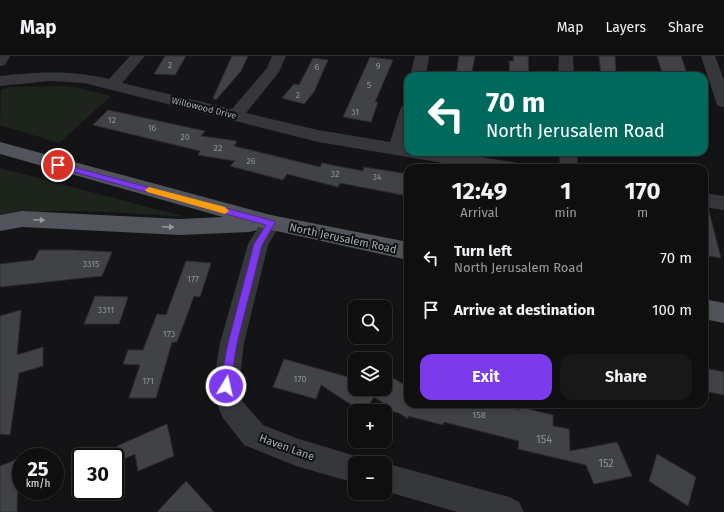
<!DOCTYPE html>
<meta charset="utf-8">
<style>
:root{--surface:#0f0f10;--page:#181819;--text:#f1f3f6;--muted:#9b9c9f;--line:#2f2f30;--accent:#7c3aed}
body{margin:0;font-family:"Fira Sans",sans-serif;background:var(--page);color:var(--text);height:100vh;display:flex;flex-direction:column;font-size:15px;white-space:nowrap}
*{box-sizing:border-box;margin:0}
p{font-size:13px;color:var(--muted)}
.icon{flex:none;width:22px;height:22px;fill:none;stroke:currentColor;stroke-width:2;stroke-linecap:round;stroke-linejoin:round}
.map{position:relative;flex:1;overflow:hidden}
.sheet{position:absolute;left:404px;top:108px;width:304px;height:244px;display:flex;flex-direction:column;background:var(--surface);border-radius:12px;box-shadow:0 2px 6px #0003,0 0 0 1px var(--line)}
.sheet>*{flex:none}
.banner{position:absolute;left:404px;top:16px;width:304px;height:84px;border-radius:12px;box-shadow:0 2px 6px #0003,0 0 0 1px var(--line);background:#00695c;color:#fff;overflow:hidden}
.buttons{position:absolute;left:348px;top:244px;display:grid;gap:8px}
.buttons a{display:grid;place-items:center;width:44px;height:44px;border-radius:8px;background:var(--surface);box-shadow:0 2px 6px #0003,0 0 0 1px var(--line);font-size:20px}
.speed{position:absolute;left:12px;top:392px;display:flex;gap:8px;font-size:20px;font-weight:700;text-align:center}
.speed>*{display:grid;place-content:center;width:52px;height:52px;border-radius:50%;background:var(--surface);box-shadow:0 2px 6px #0003,0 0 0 1px var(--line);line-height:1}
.speed small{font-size:10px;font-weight:400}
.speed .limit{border:2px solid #111;border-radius:6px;background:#fff;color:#111}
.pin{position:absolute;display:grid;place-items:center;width:34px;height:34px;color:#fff;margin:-17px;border:2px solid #fff;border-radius:50%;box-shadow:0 1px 4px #0007}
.me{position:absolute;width:44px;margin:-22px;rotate:9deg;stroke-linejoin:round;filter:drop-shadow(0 0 3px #0008)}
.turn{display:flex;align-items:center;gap:14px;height:84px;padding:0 16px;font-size:18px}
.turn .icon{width:52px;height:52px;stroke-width:2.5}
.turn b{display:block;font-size:28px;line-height:34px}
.eta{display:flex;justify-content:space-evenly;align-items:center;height:68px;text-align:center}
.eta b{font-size:24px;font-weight:700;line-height:28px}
.button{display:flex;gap:8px;margin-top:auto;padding:8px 16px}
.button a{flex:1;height:46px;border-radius:12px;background:var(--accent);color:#fff;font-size:16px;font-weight:700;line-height:46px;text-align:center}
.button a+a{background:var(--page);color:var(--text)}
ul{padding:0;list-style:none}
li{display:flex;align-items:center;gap:12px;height:52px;padding:0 16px}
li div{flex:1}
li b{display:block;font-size:15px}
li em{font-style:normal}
header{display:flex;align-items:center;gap:24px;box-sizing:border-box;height:56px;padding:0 20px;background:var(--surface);border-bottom:1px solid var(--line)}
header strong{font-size:19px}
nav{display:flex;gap:22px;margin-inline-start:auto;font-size:14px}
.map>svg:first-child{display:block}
.green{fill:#1c241c}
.building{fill:#404246;stroke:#2e2e32}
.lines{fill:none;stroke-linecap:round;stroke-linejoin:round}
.minor{fill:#35373b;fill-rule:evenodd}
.major{fill:#51545a;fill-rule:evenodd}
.oneway{fill:#949ba4}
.route{fill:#7c3aed;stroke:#51269a}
.slow{fill:#f59e0b}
.labels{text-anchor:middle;stroke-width:4;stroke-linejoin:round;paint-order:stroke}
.number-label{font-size:9px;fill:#8c929a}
.far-street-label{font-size:9px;fill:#a5adb6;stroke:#0f0f11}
.street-label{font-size:11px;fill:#a5adb6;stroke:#0f0f11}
.near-number-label{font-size:11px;fill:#8c929a}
</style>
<header>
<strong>Map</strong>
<nav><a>Map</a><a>Layers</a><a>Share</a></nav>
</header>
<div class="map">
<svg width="724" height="456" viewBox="0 0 724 456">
<rect width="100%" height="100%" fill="#141416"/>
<g class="green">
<path d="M 62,30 L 75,31 L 111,40 L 59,87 L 0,69 L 1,34 L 9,31 Z"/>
<path d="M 0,112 L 186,161 C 125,158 61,150 0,159 Z"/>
</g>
<g class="building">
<path d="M 165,0 L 186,0 L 175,19 L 154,18 Z"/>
<path d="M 232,0 L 248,0 L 241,15 L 216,44 L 213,42 Z"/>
<path d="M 459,0 L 475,0 L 471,20 L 456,20 Z"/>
<path d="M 513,0 L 528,0 L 529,20 L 510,20 L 509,5 L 514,5 Z"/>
<path d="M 599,0 L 615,0 L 616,20 L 601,20 Z"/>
<path d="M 657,0 L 681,0 L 688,20 L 663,20 Z"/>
<path d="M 370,1 L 393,4 L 375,46 L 378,46 L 371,66 L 343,61 Z"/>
<path d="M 313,2 L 328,4 L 314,36 L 304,48 L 282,42 L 294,28 L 299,29 Z"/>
<path d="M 108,54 L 205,75 L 201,80 L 237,85 L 234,90 L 320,111 L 322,107 L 363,115 L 364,111 L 408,118 L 408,140 L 340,127 L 338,131 L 287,118 L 283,124 L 230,110 L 235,105 L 198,99 L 200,95 L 93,69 Z"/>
<path d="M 704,155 L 709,155 L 721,202 L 704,199 Z"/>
<path d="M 39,194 L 72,194 L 112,196 L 102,220 L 0,231 L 0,208 L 34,204 Z"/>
<path d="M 186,205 L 211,207 L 200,241 L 194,240 L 177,286 L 172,286 L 156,342 L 129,342 L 140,309 L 123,308 L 128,294 L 143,294 L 157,258 L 166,259 Z"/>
<path d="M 95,240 L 128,241 L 119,268 L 84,268 Z"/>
<path d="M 21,254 L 17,299 L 43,291 L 43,310 L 19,317 L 10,379 L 0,378 L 0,260 Z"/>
<path d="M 284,303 L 355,323 L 355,333 L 385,333 L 385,317 L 408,331 L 408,348 L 495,348 L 519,354 L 519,351 L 553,359 L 553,370 L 569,373 L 570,395 L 617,386 L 632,420 L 594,428 L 586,409 L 518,393 L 519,385 L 444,366 L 443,369 L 408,360 L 408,363 L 399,357 L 383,353 L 383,348 L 385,348 L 374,341 L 365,355 L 361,355 L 321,329 L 316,343 L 273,331 Z"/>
<path d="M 704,312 L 724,316 L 724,339 L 709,336 Z"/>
<path d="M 167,368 L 174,400 L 138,415 L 135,398 L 119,405 L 117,390 Z"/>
<path d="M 657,398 L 696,421 L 688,450 L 649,425 Z"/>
<path d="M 18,403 L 17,456 L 0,456 L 0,410 Z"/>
<path d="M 186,425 L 214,456 L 157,456 Z"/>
</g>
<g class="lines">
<g class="minor">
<path d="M 0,0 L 10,0 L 5,9 L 0,10 Z"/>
<path d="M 130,0 L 145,0 L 122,27 L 232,53 L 267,12 L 272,0 L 286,0 L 279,16 L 246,57 L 318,74 L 390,86 L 400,54 L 402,50 L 408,49 L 408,82 L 406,89 L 408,89 L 408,96 L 451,96 L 512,106 L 518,107 L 521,112 L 473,112 L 318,86 L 84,27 L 50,25 L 0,30 L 0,20 C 40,16 69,14 109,23 Z"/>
<path d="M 415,0 L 429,0 L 426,20 L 410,20 Z"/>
<path d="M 559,0 L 573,0 L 574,20 L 558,20 Z"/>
<path d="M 701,0 L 715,0 L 724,24 L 724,51 L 718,50 L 716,46 Z"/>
<path d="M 559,96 L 577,96 L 578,112 L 560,112 Z"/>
<path d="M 704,137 L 724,140 L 724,154 L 704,151 Z"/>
<path d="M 271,159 L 278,162 L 281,167 L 268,189 L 244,287 L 239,330 L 243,346 L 263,369 L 296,382 L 365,403 L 367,407 L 355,407 L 355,427 L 296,410 L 244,389 L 223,362 L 219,353 L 213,330 L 220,287 L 248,188 L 264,162 Z"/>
<path d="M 385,407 L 509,441 L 519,446 L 524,456 L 457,456 L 385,435 Z"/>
</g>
<g class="major">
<path d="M 0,86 L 271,159 L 408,186 L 408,204 L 258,171 L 257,174 L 250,176 L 180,179 L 22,171 L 0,175 L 0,159 L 22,155 L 180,163 L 223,161 L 0,98 Z"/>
<path d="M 704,243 L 724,247 L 724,267 L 704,263 Z"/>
</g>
</g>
<defs><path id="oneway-solid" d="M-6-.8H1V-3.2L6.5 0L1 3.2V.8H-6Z"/></defs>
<g class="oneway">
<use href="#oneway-solid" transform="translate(39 164) rotate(3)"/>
<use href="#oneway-solid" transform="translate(168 171) rotate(3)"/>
</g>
<path class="route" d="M 56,107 L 58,107 L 274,165 L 275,167 L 262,189 L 237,287 L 229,334 L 226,335 L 222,334 L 220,330 L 228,287 L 254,188 L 266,169 L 56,111 Z"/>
<path class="slow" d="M 149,131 L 225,151 L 229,155 L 225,158 L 147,136 L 145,134 Z"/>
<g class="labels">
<g class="number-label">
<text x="170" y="12">2</text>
<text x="378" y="13">9</text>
<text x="317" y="14">6</text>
<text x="369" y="32">5</text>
<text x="298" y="42">2</text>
<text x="355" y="59">31</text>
<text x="112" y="67">12</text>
<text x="152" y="75">16</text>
<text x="185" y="84">20</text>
<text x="218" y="95">22</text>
<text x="251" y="108">26</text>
<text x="335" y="121">32</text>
<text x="377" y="124">34</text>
<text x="91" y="211">3315</text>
<text x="193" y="226">177</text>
<text x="106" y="257">3311</text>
<text x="169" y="281">173</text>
<text x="300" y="326">170</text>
<text x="148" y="328">171</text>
<text x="479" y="362">158</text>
</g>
<g class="far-street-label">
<text transform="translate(204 52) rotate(14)" y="3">Willowood Drive</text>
</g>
<g class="street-label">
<text transform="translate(343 182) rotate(12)" y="4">North Jerusalem Road</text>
<text transform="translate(287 391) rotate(20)" y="4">Haven Lane</text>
</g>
<g class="near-number-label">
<text x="544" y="387">154</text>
<text x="606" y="411">152</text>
</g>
</g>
</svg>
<div class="buttons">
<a><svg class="icon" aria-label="search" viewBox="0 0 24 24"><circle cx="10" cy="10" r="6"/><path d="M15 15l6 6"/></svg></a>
<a><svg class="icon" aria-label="layers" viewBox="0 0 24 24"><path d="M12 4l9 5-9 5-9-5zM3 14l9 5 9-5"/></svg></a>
<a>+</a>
<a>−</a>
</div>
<div class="speed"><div>25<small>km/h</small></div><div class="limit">30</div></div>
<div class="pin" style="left:58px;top:109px;background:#d93025"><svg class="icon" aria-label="arrive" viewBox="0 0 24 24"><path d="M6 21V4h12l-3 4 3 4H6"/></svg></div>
<svg class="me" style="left:226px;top:330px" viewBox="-20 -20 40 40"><circle r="17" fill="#7c3aed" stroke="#fff" stroke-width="3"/><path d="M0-11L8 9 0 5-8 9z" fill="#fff"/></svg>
<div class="banner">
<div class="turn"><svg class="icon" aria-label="left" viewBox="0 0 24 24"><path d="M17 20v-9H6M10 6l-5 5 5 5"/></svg><div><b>70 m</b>North Jerusalem Road</div></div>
</div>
<section class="sheet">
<div class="eta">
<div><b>12:49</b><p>Arrival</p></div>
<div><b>1</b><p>min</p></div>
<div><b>170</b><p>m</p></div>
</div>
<ul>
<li><svg class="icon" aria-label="left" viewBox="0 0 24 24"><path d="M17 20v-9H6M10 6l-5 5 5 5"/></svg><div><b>Turn left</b><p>North Jerusalem Road</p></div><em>70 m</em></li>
<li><svg class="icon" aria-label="arrive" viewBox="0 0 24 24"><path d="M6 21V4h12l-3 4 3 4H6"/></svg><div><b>Arrive at destination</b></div><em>100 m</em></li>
</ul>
<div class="button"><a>Exit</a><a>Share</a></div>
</section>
</div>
